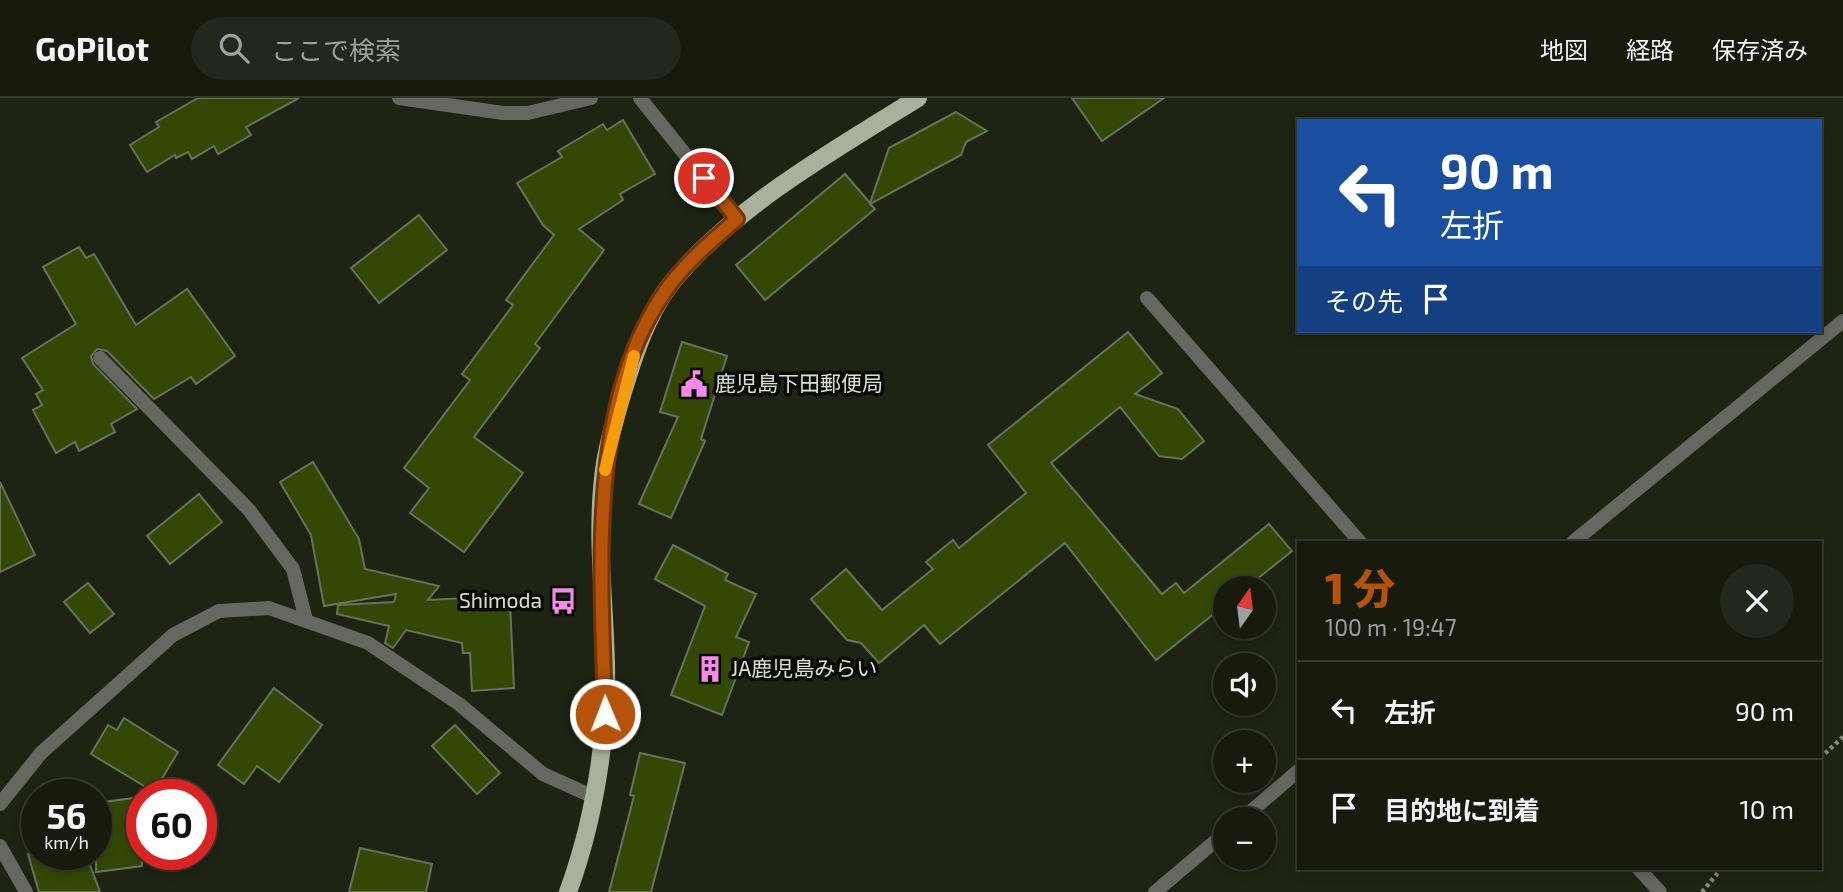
<!DOCTYPE html>
<html lang="ja">
<meta charset="utf-8">
<style>
:root{--surface:#161b0e;--page:#23281c;--text:#f1f3f6;--muted:#9ea19e;--line:#35392e;--accent:#b45309}
body{margin:0;font-family:"Exo 2","Noto Sans JP",sans-serif;background:var(--page);color:var(--text);height:100vh;display:flex;flex-direction:column;font-size:26px;white-space:nowrap}
*{box-sizing:border-box;margin:0}
p{font-size:23px;color:var(--muted)}
.icon{flex:none;width:38px;height:38px;fill:none;stroke:currentColor;stroke-width:2;stroke-linecap:round;stroke-linejoin:round}
.map{position:relative;flex:1;overflow:hidden}
.sheet{position:absolute;left:1297px;top:443px;width:525px;height:329px;display:flex;flex-direction:column;background:var(--surface);border-radius:0px;box-shadow:0 4px 10px #0003,0 0 0 2px var(--line)}
.sheet>*{flex:none}
.banner{position:absolute;left:1297px;top:21px;width:525px;height:214px;border-radius:0px;box-shadow:0 4px 10px #0003,0 0 0 2px var(--line);background:#1a4fa0;color:#fff;overflow:hidden}
.needle{width:46px;rotate:14deg}
.tools{position:absolute;left:1213px;top:478px;display:grid;gap:14px}
.tools a{display:grid;place-items:center;width:63px;height:63px;border-radius:50%;background:var(--surface);box-shadow:0 4px 10px #0003,0 0 0 2px var(--line);font-size:35px}
.speed{position:absolute;left:21px;top:681px;display:flex;gap:14px;font-size:35px;font-weight:700;text-align:center}
.speed>*{display:grid;place-content:center;width:91px;height:91px;border-radius:50%;background:var(--surface);box-shadow:0 4px 10px #0003,0 0 0 2px var(--line);line-height:1}
.speed small{font-size:18px;font-weight:400}
.speed .limit{border:10px solid #d22;background:#fff;color:#111}
.pin{position:absolute;display:grid;place-items:center;width:60px;height:60px;color:#fff;margin:-30px;border:4px solid #fff;border-radius:50%;box-shadow:0 2px 7px #0007}
.me{position:absolute;width:77px;margin:-38px;rotate:359deg;stroke-linejoin:round;filter:drop-shadow(0 0 5px #0008)}
.turn{display:flex;align-items:center;gap:24px;height:147px;padding:0 28px;font-size:32px}
.turn .icon{width:91px;height:91px;stroke-width:2.5}
.turn b{display:block;font-size:49px;line-height:60px}
.then{display:flex;align-items:center;height:66px;padding:0 28px;background:#0003;gap:14px;font-size:26px}
.round{display:grid;place-items:center;flex:none;width:74px;height:74px;border-radius:37px;background:var(--page)}
.summary{display:flex;align-items:center;justify-content:space-between;height:119px;padding:0 28px}
h1{font-size:42px;font-weight:800;line-height:52px;color:var(--accent)}
ul{padding:0;list-style:none}
li{display:flex;align-items:center;gap:21px;height:98px;padding:0 28px;border-top:2px solid var(--line)}
li div{flex:1}
li b{display:block;font-size:26px}
li em{font-style:normal}
header{display:flex;align-items:center;gap:42px;box-sizing:border-box;height:98px;padding:0 35px;background:var(--surface);border-bottom:2px solid var(--line)}
header strong{font-size:33px}
nav{display:flex;gap:38px;margin-inline-start:auto;font-size:24px}
.search{width:490px;height:63px;background:var(--page);display:flex;align-items:center;gap:18px;box-sizing:border-box;padding:0 24px;border-radius:38px;color:var(--muted);font-size:26px}
.map>svg:first-child{display:block}
.building{fill:#334805;stroke:#68715d;stroke-width:2}
.lines{fill:none;stroke-linecap:round;stroke-linejoin:round}
.path{stroke:#848a7c;stroke-width:4.5;stroke-dasharray:3.5 3.5;stroke-linecap:butt}
.minor{stroke:#64685f;stroke-width:14}
.primary{stroke:#a8b09e;stroke-width:18}
.route-casing{stroke:#753606;stroke-width:18}
.route{stroke:#b45309;stroke-width:12}
.slow{stroke:#f59e0b;stroke-width:12}
.labels{text-anchor:middle;stroke-width:7;stroke-linejoin:round;paint-order:stroke}
.poi-label{font-size:21px;fill:#dbe0d5;stroke:#090c06;text-anchor:start}
</style>
<header>
<strong>GoPilot</strong>
<div class="search"><svg class="icon" aria-label="search" viewBox="0 0 24 24"><circle cx="10" cy="10" r="6"/><path d="M15 15l6 6"/></svg>ここで検索</div>
<nav><a>地図</a><a>経路</a><a>保存済み</a></nav>
</header>
<div class="map">
<svg width="1843" height="794" viewBox="0 0 1843 794">
<rect width="100%" height="100%" fill="#1d2413"/>
<g class="building">
<path d="M 198,0 L 299,0 L 246,29 L 251,37 L 218,56 L 214,48 L 192,61 L 188,54 L 176,60 L 175,57 L 147,74 L 130,47 L 159,29 L 156,24 Z"/>
<path d="M 1072,0 L 1164,0 L 1102,43 Z"/>
<path d="M 956,14 L 987,33 L 966,44 L 961,57 L 870,106 L 875,111 L 765,202 L 736,167 L 845,76 L 870,105 L 889,50 Z"/>
<path d="M 623,22 L 655,76 L 620,96 L 623,102 L 579,131 L 604,152 L 535,246 L 540,250 L 474,339 L 523,375 L 464,454 L 410,415 L 429,390 L 404,370 L 470,282 L 462,276 L 513,207 L 506,202 L 554,137 L 543,127 L 517,85 L 562,59 L 558,53 L 603,26 L 607,32 Z"/>
<path d="M 419,117 L 447,152 L 379,205 L 351,170 Z"/>
<path d="M 79,149 L 86,160 L 94,156 L 136,227 L 187,191 L 235,258 L 196,286 L 191,279 L 154,301 L 107,253 L 97,251 L 91,258 L 93,266 L 137,311 L 111,326 L 115,334 L 79,353 L 75,344 L 56,355 L 33,312 L 42,307 L 36,296 L 43,292 L 22,260 L 76,226 L 43,169 Z"/>
<path d="M 1128,234 L 1162,275 L 1135,296 L 1178,311 L 1204,343 L 1182,361 L 1159,358 L 1120,309 L 1051,365 L 1162,496 L 1176,485 L 1184,495 L 1269,426 L 1292,453 L 1246,490 L 1225,490 L 1225,507 L 1156,562 L 1065,445 L 940,546 L 924,527 L 879,565 L 861,545 L 847,542 L 811,501 L 846,471 L 882,512 L 933,471 L 926,464 L 953,442 L 959,450 L 1026,395 L 988,347 Z"/>
<path d="M 682,244 L 727,258 L 701,341 L 705,343 L 671,420 L 639,406 L 678,319 L 660,314 Z"/>
<path d="M 313,364 L 359,441 L 365,471 L 439,488 L 428,502 L 488,499 L 510,505 L 514,590 L 472,593 L 470,555 L 463,555 L 462,545 L 406,532 L 393,550 L 385,545 L 389,528 L 337,516 L 338,507 L 394,504 L 396,496 L 324,508 L 311,437 L 280,384 Z"/>
<path d="M 0,384 L 35,457 L 0,474 Z"/>
<path d="M 199,396 L 222,424 L 170,466 L 147,438 Z"/>
<path d="M 673,447 L 728,476 L 725,482 L 756,496 L 736,539 L 749,544 L 722,617 L 671,597 L 705,508 L 655,481 Z"/>
<path d="M 88,485 L 114,516 L 90,535 L 64,504 Z"/>
<path d="M 274,590 L 322,627 L 279,684 L 257,668 L 244,686 L 218,667 Z"/>
<path d="M 124,620 L 178,654 L 154,694 L 91,656 L 108,627 L 117,632 Z"/>
<path d="M 455,627 L 500,675 L 477,696 L 432,648 Z"/>
<path d="M 640,655 L 685,665 L 651,794 L 609,794 L 634,698 L 630,697 Z"/>
<path d="M 142,699 L 142,768 L 96,774 L 96,705 Z"/>
<path d="M 360,750 L 432,766 L 426,794 L 349,794 Z"/>
<path d="M 28,756 L 86,756 L 100,794 L 39,794 Z"/>
</g>
<g class="lines">
<g class="path">
<path d="M 1820,660 L 1843,639"/>
<path d="M 1702,794 L 1722,770"/>
</g>
<g class="minor">
<path d="M 399,0 L 503,15 L 528,15 L 591,0"/>
<path d="M 640,0 L 737,121"/>
<path d="M 1147,200 L 1360,444"/>
<path d="M 100,260 L 249,412 L 293,471 L 306,522"/>
<path d="M 1573,444 L 1843,223"/>
<path d="M 0,706 L 41,655 L 173,537 L 219,513 L 269,510 L 368,545 L 459,606 L 543,676 L 596,700"/>
<path d="M 1242,721 L 1298,673"/>
<path d="M 0,748 L 26,794"/>
<path d="M 1638,770 L 1660,794"/>
<path d="M 1155,794 L 1225,735"/>
</g>
<path class="primary" d="M 568,794 C 589,737 600,679 605,619 C 611,535 592,448 605,365 C 610,336 619,306 628,278 C 638,245 651,210 673,183 C 734,109 837,50 918,0"/>
</g>
<g class="lines">
<defs>
<path id="route" d="M 605,616 C 602,480 584,299 672,184 C 691,160 714,141 737,121 L 704,80"/>
</defs>
<use href="#route" class="route-casing"/>
<use href="#route" class="route"/>
<path class="slow" d="M 605,372 L 634,258"/>
</g>
<defs>
<symbol id="civic-bare" viewBox="-9 -9 18 18"><path d="M-.6-6.5H3V-4.5H.6V-3L4-1V1h2V6H-6V1h2V-1L-.6-3ZM-1.2 2.5V6h2.4V2.5Z" fill="#f788ec" stroke="#090c06" stroke-width="2.5" paint-order="stroke"/></symbol>
<symbol id="bus-bare" viewBox="-9 -9 18 18"><path d="M-5-6H5V4H4V6H2V4H-2V6H-4V4H-5ZM-3.5-4V0h7V-4ZM-3.5 1.2v1.5H-2V1.2ZM2 1.2v1.5H3.5V1.2Z" fill="#f788ec" stroke="#090c06" stroke-width="2.5" paint-order="stroke"/></symbol>
<symbol id="building-bare" viewBox="-9 -9 18 18"><path d="M-4-6H4V6H1V3H-1V6H-4ZM-2.5-4.3h1.7v1.8h-1.7ZM.8-4.3h1.7v1.8H.8ZM-2.5-1h1.7V.8h-1.7ZM.8-1h1.7V.8H.8Z" fill="#f788ec" stroke="#090c06" stroke-width="2.5" paint-order="stroke"/></symbol>
</defs>
<g fill-rule="evenodd">
<use href="#civic-bare" x="675" y="267" width="38" height="38"/>
<use href="#bus-bare" x="544" y="484" width="38" height="38"/>
<use href="#building-bare" x="691" y="552" width="38" height="38"/>
</g>
<g class="labels">
<g class="poi-label">
<text x="715" y="293">鹿児島下田郵便局</text>
<text x="542" y="510" text-anchor="end">Shimoda</text>
<text x="731" y="578">JA鹿児島みらい</text>
</g>
</g>
</svg>
<div class="tools">
<a><svg class="needle" viewBox="-14 -14 28 28"><path d="M0-13l5 13h-10z" fill="#e53935"/><path d="M0 13l5-13h-10z" fill="#9ea19e"/></svg></a>
<a><svg class="icon" aria-label="sound" viewBox="0 0 24 24"><path d="M4 9h4l5-4v14l-5-4H4zM17 9q2 3 0 6"/></svg></a>
<a>+</a>
<a>−</a>
</div>
<div class="speed"><div>56<small>km/h</small></div><div class="limit">60</div></div>
<div class="pin" style="left:704px;top:80px;background:#d93025"><svg class="icon" aria-label="arrive" viewBox="0 0 24 24"><path d="M6 21V4h12l-3 4 3 4H6"/></svg></div>
<svg class="me" style="left:605px;top:616px" viewBox="-20 -20 40 40"><circle r="17" fill="#b45309" stroke="#fff" stroke-width="3"/><path d="M0-11L8 9 0 5-8 9z" fill="#fff"/></svg>
<div class="banner">
<div class="turn"><svg class="icon" aria-label="left" viewBox="0 0 24 24"><path d="M17 20v-9H6M10 6l-5 5 5 5"/></svg><div><b>90 m</b>左折</div></div>
<div class="then">その先<svg class="icon" aria-label="arrive" viewBox="0 0 24 24"><path d="M6 21V4h12l-3 4 3 4H6"/></svg></div>
</div>
<section class="sheet">
<div class="summary"><div><h1>1 分</h1><p>100 m · 19:47</p></div><a class="round"><svg class="icon" aria-label="close" viewBox="0 0 24 24"><path d="M6 6l12 12M18 6L6 18"/></svg></a></div>
<ul>
<li><svg class="icon" aria-label="left" viewBox="0 0 24 24"><path d="M17 20v-9H6M10 6l-5 5 5 5"/></svg><div><b>左折</b></div><em>90 m</em></li>
<li><svg class="icon" aria-label="arrive" viewBox="0 0 24 24"><path d="M6 21V4h12l-3 4 3 4H6"/></svg><div><b>目的地に到着</b></div><em>10 m</em></li>
</ul>
</section>
</div>
